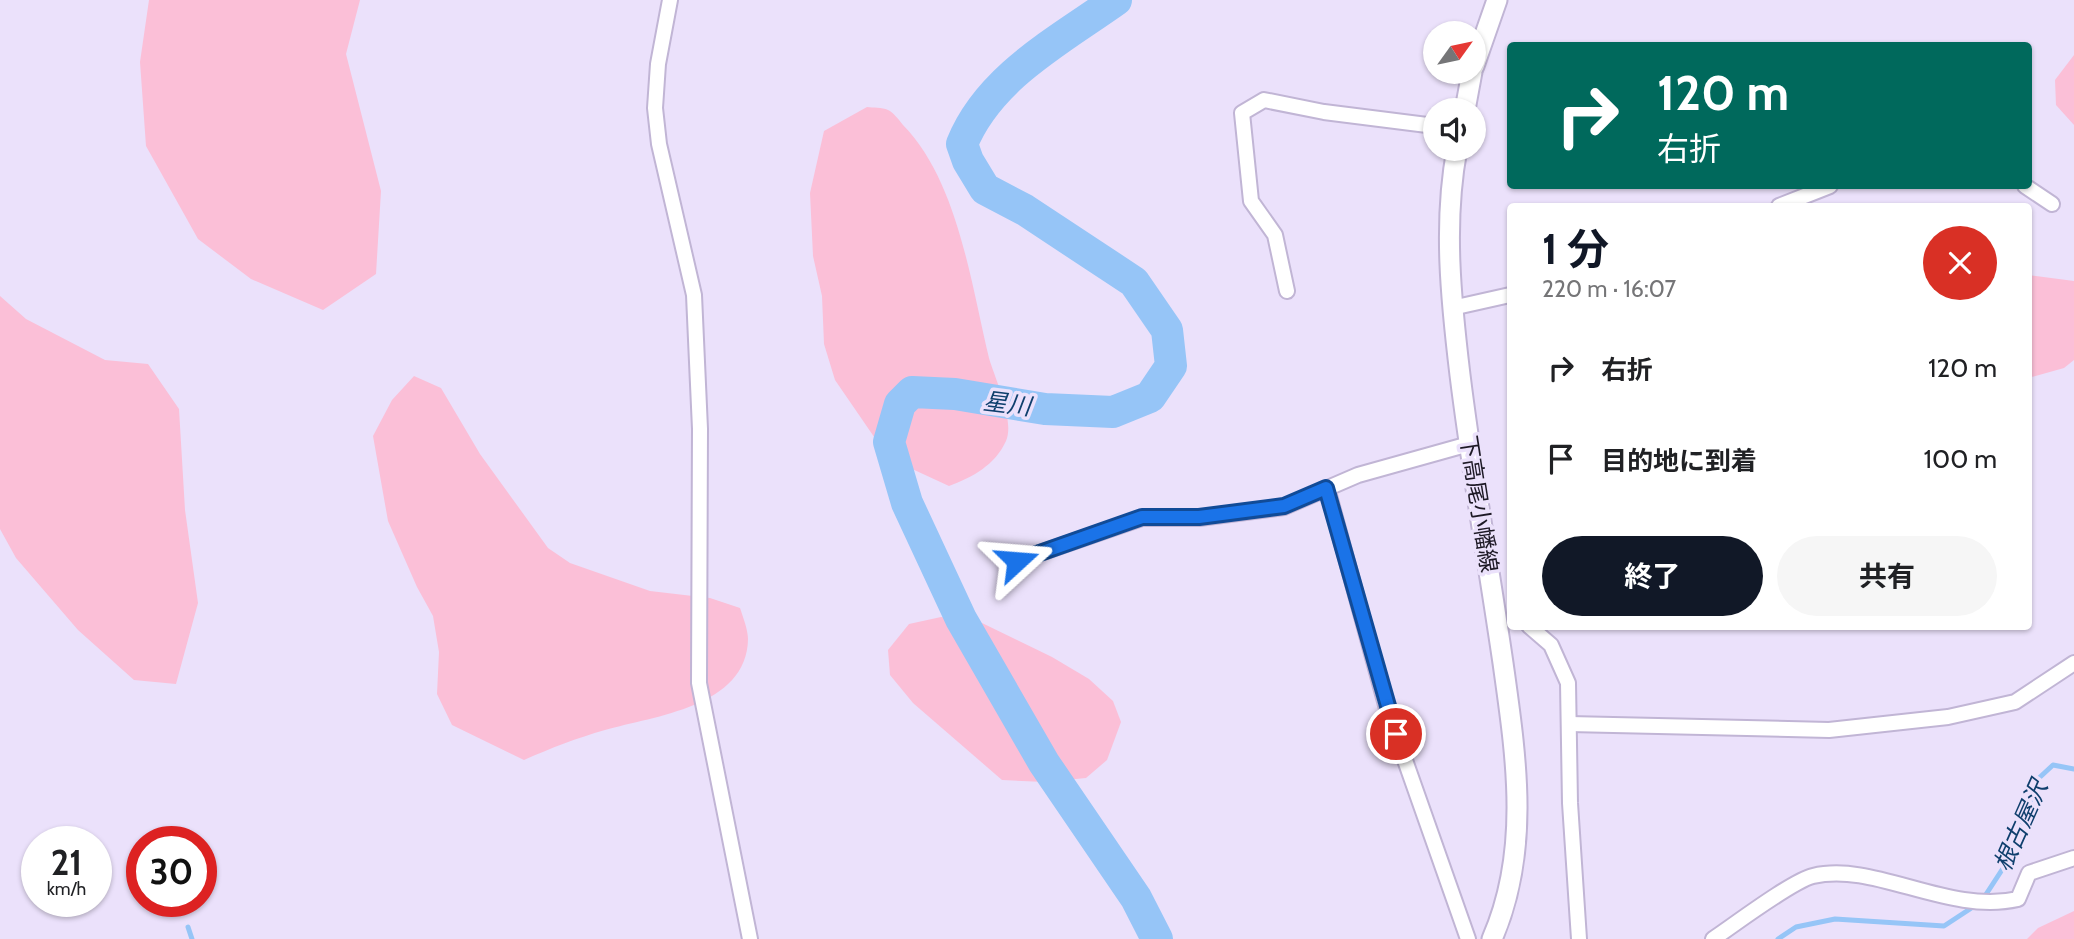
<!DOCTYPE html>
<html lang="ja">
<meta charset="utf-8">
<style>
:root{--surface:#fff;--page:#f6f6f6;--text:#202124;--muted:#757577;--accent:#111827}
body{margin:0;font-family:Cabin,"Noto Sans JP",sans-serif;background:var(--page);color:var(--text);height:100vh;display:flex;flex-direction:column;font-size:26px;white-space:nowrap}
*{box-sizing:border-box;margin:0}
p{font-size:23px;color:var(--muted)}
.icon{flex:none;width:38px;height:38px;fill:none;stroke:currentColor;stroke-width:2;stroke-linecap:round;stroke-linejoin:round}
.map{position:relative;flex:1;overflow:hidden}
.details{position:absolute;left:1507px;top:203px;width:525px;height:427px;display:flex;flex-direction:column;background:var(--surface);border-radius:7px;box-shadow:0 2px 5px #0004}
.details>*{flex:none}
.top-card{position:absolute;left:1507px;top:42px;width:525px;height:147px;border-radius:7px;box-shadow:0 2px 5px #0004;background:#00695c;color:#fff;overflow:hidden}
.needle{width:46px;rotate:57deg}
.tools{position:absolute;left:1423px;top:21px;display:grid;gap:14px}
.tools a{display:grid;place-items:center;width:63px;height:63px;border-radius:50%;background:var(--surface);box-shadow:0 2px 5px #0004;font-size:35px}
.speed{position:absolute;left:21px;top:826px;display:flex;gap:14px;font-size:35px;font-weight:700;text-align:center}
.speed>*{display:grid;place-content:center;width:91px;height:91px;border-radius:50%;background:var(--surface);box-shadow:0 2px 5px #0004;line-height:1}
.speed small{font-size:18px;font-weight:400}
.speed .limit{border:10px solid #d22;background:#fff;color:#111}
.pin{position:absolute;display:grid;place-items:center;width:60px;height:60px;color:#fff;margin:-30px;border:4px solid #fff;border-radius:50%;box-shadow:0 2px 7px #0007}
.me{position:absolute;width:77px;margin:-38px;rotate:71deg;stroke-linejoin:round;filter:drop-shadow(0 0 5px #0008)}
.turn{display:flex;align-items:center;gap:24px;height:147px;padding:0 35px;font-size:32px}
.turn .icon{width:91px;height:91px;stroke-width:2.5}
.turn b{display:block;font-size:49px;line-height:60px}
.round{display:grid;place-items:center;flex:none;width:74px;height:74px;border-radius:37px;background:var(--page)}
.headline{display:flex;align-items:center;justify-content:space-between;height:119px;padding:0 35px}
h1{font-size:42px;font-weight:700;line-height:52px;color:var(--accent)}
.primary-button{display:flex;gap:14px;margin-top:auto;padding:14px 35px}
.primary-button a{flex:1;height:80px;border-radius:42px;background:var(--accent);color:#fff;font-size:28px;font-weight:700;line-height:80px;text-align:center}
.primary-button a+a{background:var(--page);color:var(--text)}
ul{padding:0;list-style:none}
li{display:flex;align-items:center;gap:21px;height:91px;padding:0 35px}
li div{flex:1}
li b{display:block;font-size:26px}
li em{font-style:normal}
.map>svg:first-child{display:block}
.green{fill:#fbbfd7}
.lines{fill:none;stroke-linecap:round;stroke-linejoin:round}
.stream{stroke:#96c5f7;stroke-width:5}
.river{stroke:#96c5f7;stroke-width:32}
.minor-casing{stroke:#c1b5d5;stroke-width:18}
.secondary-casing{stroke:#c1b5d5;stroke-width:23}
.minor{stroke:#fff;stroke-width:14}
.secondary{stroke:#fff;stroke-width:19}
.route-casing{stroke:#114b97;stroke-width:18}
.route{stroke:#1a73e8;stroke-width:12}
.labels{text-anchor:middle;stroke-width:7;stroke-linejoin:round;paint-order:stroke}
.street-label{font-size:23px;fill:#1d1925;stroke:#ebe1fb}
.water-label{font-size:24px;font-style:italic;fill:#0f3f6d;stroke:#ebe1fb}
</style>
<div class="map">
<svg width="2074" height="939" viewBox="0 0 2074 939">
<rect width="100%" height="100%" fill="#ebe1fb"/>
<g class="green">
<path d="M 149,0 L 360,0 L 346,54 L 381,191 L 376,274 L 323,310 L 251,279 L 198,239 L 146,146 L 140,62 Z"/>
<path d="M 2074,55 L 2074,125 L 2056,105 L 2055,80 Z"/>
<path d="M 867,107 C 873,108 882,107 888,110 C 893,112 899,120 903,125 C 958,181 971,284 989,358 C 995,379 1015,420 1006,441 C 995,465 973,477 949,486 L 910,468 L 881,447 L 835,380 L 824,344 L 822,296 L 813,256 L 810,193 L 824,131 Z"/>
<path d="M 2028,275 L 2074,281 L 2074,360 L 2064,368 L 2028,378 Z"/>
<path d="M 0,296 L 26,319 L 105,360 L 148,364 L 179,409 L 185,510 L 198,603 L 176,684 L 134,680 L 78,630 L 16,558 L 0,529 Z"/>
<path d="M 414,376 L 441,388 L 480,454 L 548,548 L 570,563 L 650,591 L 710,598 L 740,608 C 743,617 748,630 748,639 C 747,707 654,716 605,730 C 577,738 551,748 524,760 L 452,725 L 437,694 L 439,652 L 433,616 L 417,587 L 388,521 L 373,436 L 392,400 Z"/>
<path d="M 941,617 L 982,623 L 1052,657 L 1089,679 L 1113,701 L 1121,722 L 1107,760 L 1086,778 L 1045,782 L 1002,780 L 913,703 L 890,675 L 888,650 L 909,624 Z"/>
<path d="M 2074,911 L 2074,939 L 2027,939 L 2038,928 Z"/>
</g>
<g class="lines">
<g class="stream">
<path d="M 1983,899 L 2011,856 L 2039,778 L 2053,765 L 2074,769"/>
<path d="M 188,927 L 192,939"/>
<path d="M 1778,939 L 1796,927 L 1835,919 L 1944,926 L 1976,905"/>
</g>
<path class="river" d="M 1116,0 C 1060,40 989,77 962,144 L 968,161 L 985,189 L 1025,210 L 1134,282 L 1167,330 L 1171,366 L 1150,397 L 1113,412 L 1045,409 L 955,394 L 912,392 L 900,404 L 889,442 L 907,503 L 961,619 L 1044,763 L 1136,898 L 1157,939"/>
<defs>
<g id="minor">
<path d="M 670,0 L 658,64 L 655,108 L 659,144 L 694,295 L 700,429 L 699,683 L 750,939"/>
<path d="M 2025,186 L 2052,204"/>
<path d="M 1779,206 L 1830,186"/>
<path d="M 1287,291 L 1275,235 L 1251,201 L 1242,113 L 1264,100 L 1324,112 L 1435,126"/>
<path d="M 1452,308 L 1510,295"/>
<path d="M 1327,488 L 1387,709 L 1468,939"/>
<path d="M 1017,561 L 1142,518 L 1199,518 L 1284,507 L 1358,475 L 1469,444"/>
<path d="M 1529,626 L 1551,645 L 1568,683 L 1570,803 L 1579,939"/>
<path d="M 1569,724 L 1829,730 L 1948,717 L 2015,702 L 2074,663"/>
<path d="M 1713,939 C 1734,925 1792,881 1813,876 C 1874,861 1948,915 2018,899 L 2029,873 L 2074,858"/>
</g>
<g id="secondary">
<path d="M 1474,66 L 1497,0"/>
<path d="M 1465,110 L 1472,72"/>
<path d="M 1457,149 C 1443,223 1451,300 1460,375 C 1472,472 1489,567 1503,663 C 1516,756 1531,850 1492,939"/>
</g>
</defs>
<use href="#minor" class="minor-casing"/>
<use href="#secondary" class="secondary-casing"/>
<use href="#minor" class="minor"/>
<use href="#secondary" class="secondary"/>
</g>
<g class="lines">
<defs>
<path id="route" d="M 1017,561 L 1142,517 L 1199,517 L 1284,506 L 1326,488 L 1396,734"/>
</defs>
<use href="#route" class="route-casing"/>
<use href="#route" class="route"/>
</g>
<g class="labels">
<g class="street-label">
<text transform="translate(1479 504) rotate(81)" y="8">下高尾小幡線</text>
</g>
<g class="water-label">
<text transform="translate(1007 404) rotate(7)" y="8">星川</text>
<text transform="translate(2021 826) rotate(-66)" y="8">根古屋沢</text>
</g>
</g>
</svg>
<div class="tools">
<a><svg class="needle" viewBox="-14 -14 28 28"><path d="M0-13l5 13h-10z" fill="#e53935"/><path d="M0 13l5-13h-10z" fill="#757577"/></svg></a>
<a><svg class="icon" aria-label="sound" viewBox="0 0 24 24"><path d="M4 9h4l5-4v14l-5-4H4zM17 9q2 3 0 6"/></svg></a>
</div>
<div class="speed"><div>21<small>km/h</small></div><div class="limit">30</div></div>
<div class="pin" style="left:1396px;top:734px;background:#d93025"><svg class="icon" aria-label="arrive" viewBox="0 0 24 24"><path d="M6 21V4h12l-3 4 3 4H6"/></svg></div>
<svg class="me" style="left:1017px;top:561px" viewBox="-20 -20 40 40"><path d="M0-17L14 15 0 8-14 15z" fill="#1a73e8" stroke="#fff" stroke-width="4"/></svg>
<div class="top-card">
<div class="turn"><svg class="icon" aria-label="right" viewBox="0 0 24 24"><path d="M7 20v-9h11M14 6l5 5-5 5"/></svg><div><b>120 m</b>右折</div></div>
</div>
<section class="details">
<div class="headline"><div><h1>1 分</h1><p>220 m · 16:07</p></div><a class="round" style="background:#d93025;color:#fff"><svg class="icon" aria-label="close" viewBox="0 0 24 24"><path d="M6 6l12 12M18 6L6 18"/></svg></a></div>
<ul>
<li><svg class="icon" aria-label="right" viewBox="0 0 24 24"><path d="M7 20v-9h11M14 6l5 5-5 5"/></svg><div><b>右折</b></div><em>120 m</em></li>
<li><svg class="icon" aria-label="arrive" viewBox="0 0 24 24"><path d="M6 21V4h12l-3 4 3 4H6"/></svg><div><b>目的地に到着</b></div><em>100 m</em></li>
</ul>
<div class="primary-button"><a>終了</a><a>共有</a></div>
</section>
</div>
